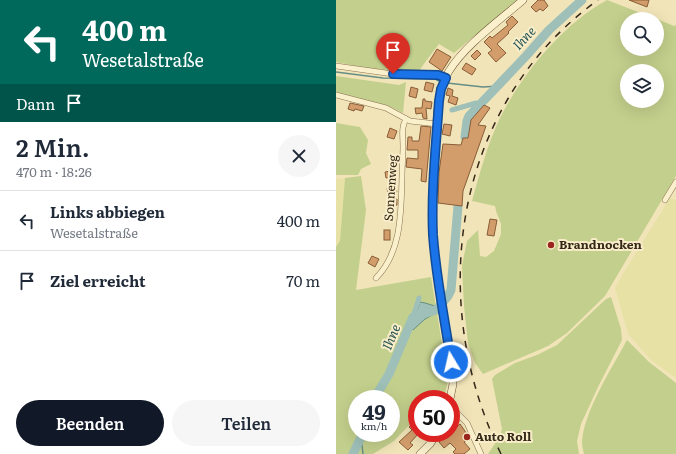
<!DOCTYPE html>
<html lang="de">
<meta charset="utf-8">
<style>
:root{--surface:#fff;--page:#f6f6f7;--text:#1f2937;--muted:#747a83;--line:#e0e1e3;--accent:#111827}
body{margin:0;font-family:Literata,serif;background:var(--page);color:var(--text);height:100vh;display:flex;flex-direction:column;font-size:15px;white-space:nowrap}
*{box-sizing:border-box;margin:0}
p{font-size:13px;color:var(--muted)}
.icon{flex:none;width:22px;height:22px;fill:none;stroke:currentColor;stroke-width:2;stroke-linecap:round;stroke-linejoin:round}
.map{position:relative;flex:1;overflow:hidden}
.side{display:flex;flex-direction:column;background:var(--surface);width:336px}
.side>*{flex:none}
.guide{background:#00695c;color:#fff;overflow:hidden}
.buttons{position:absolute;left:284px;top:12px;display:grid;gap:8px}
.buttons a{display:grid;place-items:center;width:44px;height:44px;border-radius:50%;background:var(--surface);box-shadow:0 4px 16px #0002;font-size:20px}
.speed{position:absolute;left:12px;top:390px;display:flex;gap:8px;font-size:20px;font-weight:700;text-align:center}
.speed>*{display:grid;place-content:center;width:52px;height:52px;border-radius:50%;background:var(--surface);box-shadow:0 4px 16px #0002;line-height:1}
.speed small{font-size:10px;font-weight:400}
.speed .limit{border:6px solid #d22;background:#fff;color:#111}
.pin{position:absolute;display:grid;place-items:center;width:34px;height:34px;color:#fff;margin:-41px -17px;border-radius:50% 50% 50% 0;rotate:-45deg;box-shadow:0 0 4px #0007}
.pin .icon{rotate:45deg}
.me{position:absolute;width:44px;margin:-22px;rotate:351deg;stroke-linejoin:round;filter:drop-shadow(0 0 3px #0008)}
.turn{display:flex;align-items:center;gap:14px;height:84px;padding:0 16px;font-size:18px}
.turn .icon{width:52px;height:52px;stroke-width:2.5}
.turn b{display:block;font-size:28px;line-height:34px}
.then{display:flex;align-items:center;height:38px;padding:0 16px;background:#0003;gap:8px;font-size:15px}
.round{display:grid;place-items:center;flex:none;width:42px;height:42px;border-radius:21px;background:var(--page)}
.headline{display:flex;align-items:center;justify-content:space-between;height:68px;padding:0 16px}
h1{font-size:24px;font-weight:600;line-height:30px}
.button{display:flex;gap:8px;margin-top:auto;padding:8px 16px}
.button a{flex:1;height:46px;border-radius:24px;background:var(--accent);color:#fff;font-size:16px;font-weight:600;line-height:46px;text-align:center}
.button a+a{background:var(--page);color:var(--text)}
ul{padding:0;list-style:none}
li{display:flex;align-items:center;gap:12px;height:60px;padding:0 16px;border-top:1px solid var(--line)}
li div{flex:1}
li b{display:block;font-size:15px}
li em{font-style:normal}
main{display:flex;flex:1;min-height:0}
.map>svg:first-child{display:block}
.farmland{fill:#e7e1a5}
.green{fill:#c3cf8c;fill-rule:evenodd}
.water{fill:#9ec0b8;stroke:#658e86}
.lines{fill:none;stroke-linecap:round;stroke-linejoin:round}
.stream{stroke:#658e86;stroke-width:1.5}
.canal{stroke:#9ec0b8;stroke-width:5}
.river{stroke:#9ec0b8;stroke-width:9}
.building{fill:#d29d6b;stroke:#885d37}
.minor-casing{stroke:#887252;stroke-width:6}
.secondary-casing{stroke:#695336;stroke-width:8}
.minor{stroke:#fbf0cc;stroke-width:5}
.secondary{stroke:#fbf0cc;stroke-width:7}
.rail{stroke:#352919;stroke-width:1.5;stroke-dasharray:7 7;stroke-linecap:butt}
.route-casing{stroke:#114b97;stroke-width:10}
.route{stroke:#1a73e8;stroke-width:7}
.poi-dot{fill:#9b261e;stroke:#f8edc8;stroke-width:1.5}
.labels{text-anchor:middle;stroke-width:4;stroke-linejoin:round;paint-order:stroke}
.street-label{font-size:12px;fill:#352919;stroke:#f8edc8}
.poi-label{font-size:12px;font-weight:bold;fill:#352919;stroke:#f8edc8;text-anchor:start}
.water-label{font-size:13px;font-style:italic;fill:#275656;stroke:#f8edc8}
</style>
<main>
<section class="side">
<div class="guide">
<div class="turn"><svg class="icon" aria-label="left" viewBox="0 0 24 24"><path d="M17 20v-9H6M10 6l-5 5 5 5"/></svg><div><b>400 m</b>Wesetalstraße</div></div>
<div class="then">Dann<svg class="icon" aria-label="arrive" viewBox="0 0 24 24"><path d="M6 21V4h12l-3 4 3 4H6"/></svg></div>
</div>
<div class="headline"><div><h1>2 Min.</h1><p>470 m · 18:26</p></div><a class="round"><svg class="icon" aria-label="close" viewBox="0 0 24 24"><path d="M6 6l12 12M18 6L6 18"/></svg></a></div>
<ul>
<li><svg class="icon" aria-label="left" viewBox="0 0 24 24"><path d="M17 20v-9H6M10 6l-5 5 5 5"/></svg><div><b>Links abbiegen</b><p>Wesetalstraße</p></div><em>400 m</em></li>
<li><svg class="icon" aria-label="arrive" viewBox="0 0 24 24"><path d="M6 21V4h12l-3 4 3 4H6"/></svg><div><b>Ziel erreicht</b></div><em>70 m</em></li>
</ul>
<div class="button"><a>Beenden</a><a>Teilen</a></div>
</section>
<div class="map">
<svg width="340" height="454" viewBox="0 0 340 454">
<rect width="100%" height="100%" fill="#f1e4b8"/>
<g class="farmland">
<path d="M 9,178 L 4,241 L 0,247 L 0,179 Z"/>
<path d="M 334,198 L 340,200 L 340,378 L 316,361 L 292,334 L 279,288 L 288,272 Z"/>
</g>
<g class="green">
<path d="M 0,0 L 181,0 L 118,53 L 103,44 L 90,61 L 83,71 L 35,69 L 0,62 Z"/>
<path d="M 271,0 L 320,19 L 291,19 L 291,49 L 321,49 L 321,19 L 338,26 L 340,25 L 340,176 L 269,296 L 231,333 L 212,346 L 147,374 L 139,363 L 132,343 L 128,306 L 126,266 L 131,241 L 142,230 L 144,256 L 150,257 L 158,251 L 165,234 L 165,224 L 160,211 L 159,206 L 136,201 C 144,173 151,145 164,118 C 186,74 227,24 271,0 ZM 291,71 L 321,71 L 321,101 L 291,101 Z"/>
<path d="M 0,76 L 63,85 L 70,82 L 67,113 L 53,106 L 0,94 Z"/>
<path d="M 0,123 L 24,127 L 32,140 L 30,153 L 35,164 L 25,169 L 22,175 L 0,175 Z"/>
<path d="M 25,176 L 30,210 L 20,290 L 95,277 L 112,380 L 108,399 L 81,399 L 81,423 L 78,420 L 58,441 L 37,454 L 0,454 L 0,247 L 4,241 L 9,178 ZM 21,399 L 55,399 L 55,433 L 21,433 Z"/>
<path d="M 275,297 L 285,329 L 286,340 L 262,387 L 245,424 L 241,441 L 243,454 L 152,454 L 164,436 L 166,429 L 156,379 L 159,375 L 179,363 L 201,355 L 221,345 L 270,299 Z"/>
<path d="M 291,340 L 313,362 L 340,383 L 340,454 L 248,454 C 247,450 246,446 246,442 C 248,411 276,368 291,340 Z"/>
</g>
<path class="water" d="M 84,302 L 89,303 L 99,306 L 100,313 L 89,319 L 77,330 L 76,327 Z"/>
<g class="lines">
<g class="stream">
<path d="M 0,72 L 47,78 L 99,79 L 105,82"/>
<path d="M 111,83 L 147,87 L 163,86"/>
<path d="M 23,442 L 26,445 L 27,454"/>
</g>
<g class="canal">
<path d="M 116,110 L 140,103 L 145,104"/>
<path d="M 77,317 L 83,298"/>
</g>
<g class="river">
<path d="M 129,137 L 131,121 L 133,116 L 190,56 L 213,30 L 246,0"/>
<path d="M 38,399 L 53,374 L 77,317 L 100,310 L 112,296 L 115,290 L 122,206"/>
<path d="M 17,454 L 27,433"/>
</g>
</g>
<g class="building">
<path d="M 202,0 L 208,0 L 212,6 L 207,11 L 204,9 L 200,12 L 195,7 Z"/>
<path d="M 293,0 L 313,0 L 311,7 Z"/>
<path d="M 176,16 L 182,22 L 172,32 L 173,33 L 161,44 L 170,53 L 160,62 L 152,53 L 156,50 L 148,42 L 154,36 L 156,38 L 172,25 L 170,22 Z"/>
<path d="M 101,49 L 115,57 L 106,71 L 93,62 Z"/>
<path d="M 141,50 L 145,54 L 139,60 L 135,56 Z"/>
<path d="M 130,63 L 140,69 L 136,75 L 126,69 Z"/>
<path d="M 90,82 L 98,84 L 96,92 L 88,90 Z"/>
<path d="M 75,87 L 82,89 L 80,98 L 73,96 Z"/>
<path d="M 112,88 L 117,90 L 116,96 L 122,98 L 120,105 L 112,102 L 114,96 L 110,95 Z"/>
<path d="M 87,99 L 89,99 L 89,101 L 96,102 L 95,109 L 90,108 L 91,119 L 87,118 L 86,113 L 80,114 L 79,108 L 86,108 Z"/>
<path d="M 14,103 L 28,106 L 26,111 L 19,109 L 18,111 L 12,109 Z"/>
<path d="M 148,105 L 154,108 L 142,125 L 150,126 L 127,191 L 126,206 L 102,203 L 103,172 L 107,144 L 125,145 L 127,138 L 132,138 L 135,120 Z"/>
<path d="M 108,124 L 116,125 L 114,136 L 106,134 Z"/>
<path d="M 85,126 L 95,127 L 90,182 L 85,181 L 86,169 L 70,167 L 71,158 L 82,159 L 82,150 L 71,150 L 72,137 L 76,137 L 76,141 L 83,141 Z"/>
<path d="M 54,128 L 61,131 L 58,139 L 51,137 Z"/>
<path d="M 60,170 L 61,176 L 50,178 L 49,172 Z"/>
<path d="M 59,186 L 61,192 L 52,194 L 51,188 Z"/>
<path d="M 61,199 L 61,205 L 53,207 L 51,201 Z"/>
<path d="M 154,219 L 161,220 L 158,236 L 151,235 Z"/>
<rect x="48" y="230" width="6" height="10"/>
<path d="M 36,256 L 43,259 L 39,267 L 32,263 Z"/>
<path d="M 76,424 L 79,427 L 78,429 L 81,433 L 83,433 L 74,443 L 77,445 L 72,450 L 63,442 L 76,430 L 73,427 Z"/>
<path d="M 124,424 L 131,434 L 128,437 L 131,440 L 128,442 L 134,449 L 128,454 L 119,454 L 117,452 L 120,449 L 114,443 L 108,448 L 103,442 Z"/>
</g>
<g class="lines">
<defs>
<g id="minor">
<path d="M 0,66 L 57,74 L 101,75 L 109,78"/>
<path d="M 0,95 L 50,108 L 74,121 L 101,124"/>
<path d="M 329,200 L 340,182"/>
<path d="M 40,278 C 66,252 65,211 66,177 C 66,166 67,156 67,146 C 67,136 65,127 70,119"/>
<path d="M 115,407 L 131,423 L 145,454"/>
</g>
<g id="secondary">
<path d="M 114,399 L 117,384 L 116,373 C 110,327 100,282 97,235 C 95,203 98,171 100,138 C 101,116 101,91 113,71 C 130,44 163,21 187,0"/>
<path d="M 84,454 L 94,444 L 101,433"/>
</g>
</defs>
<use href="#minor" class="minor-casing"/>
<use href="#secondary" class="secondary-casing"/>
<use href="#minor" class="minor"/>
<use href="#secondary" class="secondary"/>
<path class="rail" d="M 165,454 C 89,299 118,104 262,0"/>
</g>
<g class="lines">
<defs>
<path id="route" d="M 57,74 L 102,75 L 110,78 L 105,89 L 103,101 C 100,146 95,191 97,235 C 100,278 109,320 115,362"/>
</defs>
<use href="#route" class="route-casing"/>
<use href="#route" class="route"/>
</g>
<g class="poi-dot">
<circle cx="215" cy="245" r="4"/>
<circle cx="131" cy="437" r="4"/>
</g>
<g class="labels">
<g class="street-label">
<text transform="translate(55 188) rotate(-86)" y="4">Sonnenweg</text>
</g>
<g class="poi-label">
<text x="223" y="249">Brandnocken</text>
<text x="139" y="441">Auto Roll</text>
</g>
<g class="water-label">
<text transform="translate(188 38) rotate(-47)" y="5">Ihne</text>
<text transform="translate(55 337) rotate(-67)" y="5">Ihne</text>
</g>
</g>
</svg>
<div class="buttons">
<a><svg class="icon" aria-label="search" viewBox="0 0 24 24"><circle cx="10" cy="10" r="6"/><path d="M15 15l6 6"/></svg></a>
<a><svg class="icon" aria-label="layers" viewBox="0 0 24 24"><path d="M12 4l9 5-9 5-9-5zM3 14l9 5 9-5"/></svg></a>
</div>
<div class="speed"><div>49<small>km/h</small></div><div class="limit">50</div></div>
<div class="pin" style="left:57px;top:74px;background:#d93025"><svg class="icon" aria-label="arrive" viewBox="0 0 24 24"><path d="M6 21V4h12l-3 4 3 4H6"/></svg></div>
<svg class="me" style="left:115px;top:362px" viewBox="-20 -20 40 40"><circle r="17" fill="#1a73e8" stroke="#fff" stroke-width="3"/><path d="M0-11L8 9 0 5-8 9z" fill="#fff"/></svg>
</div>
</main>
